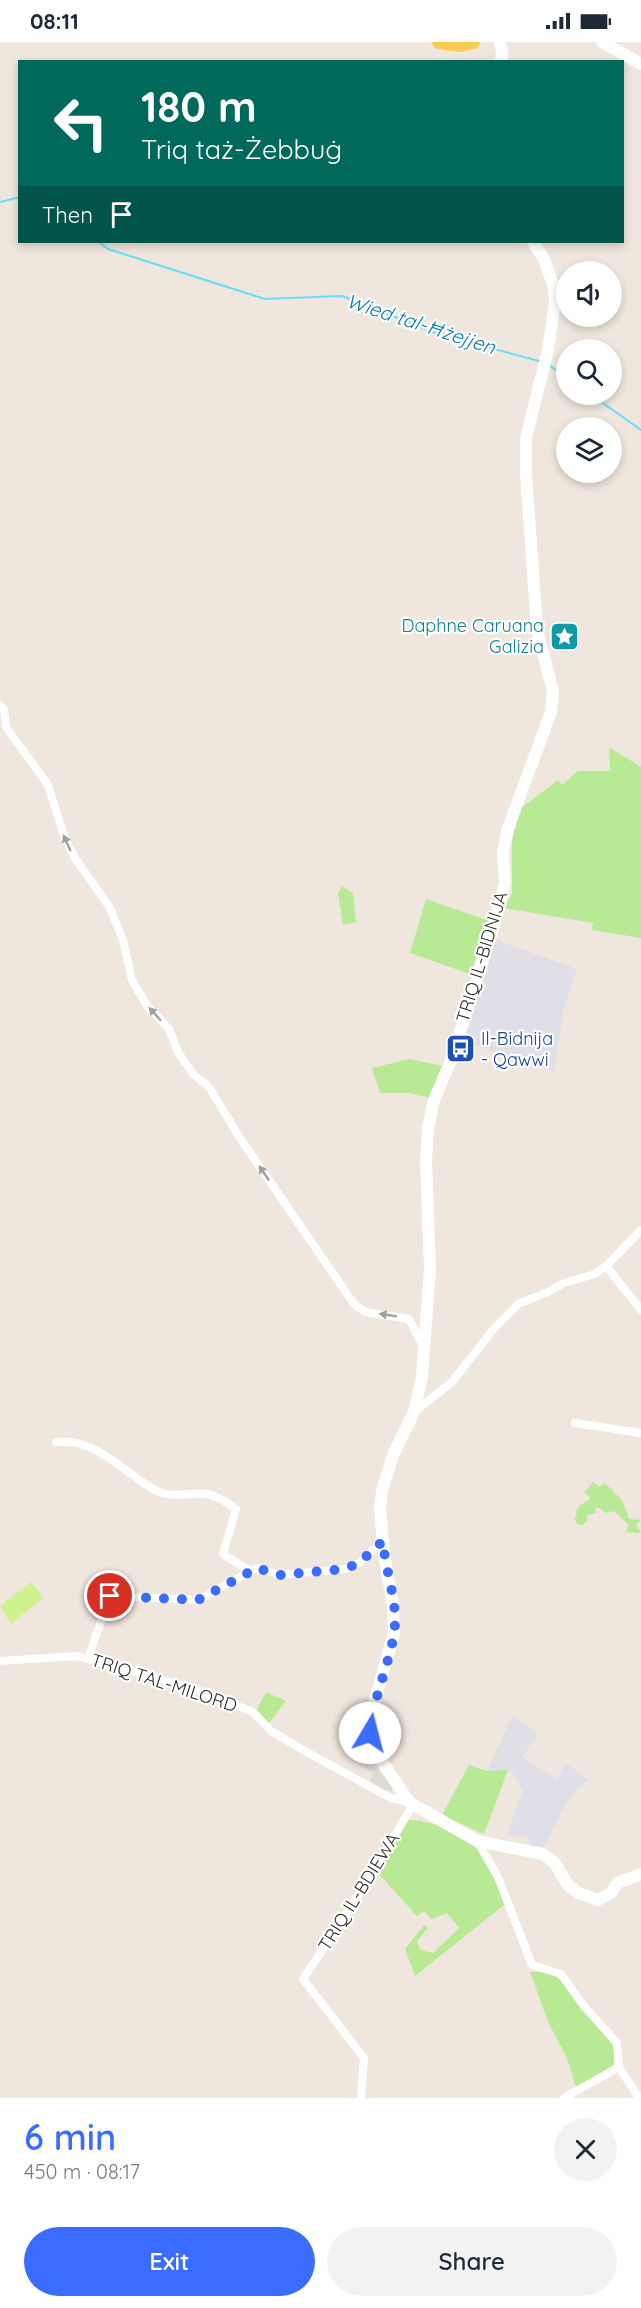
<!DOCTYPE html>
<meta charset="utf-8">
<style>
:root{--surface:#fff;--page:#f2f2f3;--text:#1f2937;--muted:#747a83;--accent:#3a6dff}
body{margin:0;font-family:Quicksand,sans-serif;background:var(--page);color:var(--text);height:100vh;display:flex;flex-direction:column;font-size:22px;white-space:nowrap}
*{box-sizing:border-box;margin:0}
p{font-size:20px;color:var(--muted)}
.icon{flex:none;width:33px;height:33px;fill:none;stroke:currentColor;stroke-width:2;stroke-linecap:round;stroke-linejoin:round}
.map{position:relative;height:2056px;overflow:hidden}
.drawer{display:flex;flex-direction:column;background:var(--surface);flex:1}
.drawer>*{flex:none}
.hud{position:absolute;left:18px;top:18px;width:606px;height:183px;border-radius:0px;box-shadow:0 3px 9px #0003;background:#00695c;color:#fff;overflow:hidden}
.tools{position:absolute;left:556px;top:219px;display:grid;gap:12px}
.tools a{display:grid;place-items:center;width:66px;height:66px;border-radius:50%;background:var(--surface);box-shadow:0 3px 9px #0003;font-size:30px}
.pin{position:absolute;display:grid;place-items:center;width:51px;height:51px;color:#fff;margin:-26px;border:3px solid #fff;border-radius:50%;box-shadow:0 2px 6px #0007}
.me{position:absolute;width:66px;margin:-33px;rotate:8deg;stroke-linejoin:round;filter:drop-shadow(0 0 4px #0008)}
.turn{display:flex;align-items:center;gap:21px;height:126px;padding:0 24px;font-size:27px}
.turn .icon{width:78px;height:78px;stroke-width:2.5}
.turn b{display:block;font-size:42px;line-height:51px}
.then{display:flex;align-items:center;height:57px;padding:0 24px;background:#0003;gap:12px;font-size:22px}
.round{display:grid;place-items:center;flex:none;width:63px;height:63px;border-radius:32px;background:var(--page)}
.overview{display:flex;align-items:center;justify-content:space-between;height:102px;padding:0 24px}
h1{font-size:36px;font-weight:600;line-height:45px;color:var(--accent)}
.button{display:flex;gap:12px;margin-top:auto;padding:12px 24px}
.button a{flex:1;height:69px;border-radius:36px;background:var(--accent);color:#fff;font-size:24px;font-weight:600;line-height:69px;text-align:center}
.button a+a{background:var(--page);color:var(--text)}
.status{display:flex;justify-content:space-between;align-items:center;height:42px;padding:0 30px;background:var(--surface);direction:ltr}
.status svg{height:16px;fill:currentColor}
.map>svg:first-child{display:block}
.industrial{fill:#e0dee7}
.green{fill:#b8ea95}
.pitch{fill:#cff290}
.plaza{fill:#dedad5}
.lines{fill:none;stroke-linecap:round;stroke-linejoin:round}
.stream{stroke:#68ddf9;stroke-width:2}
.street{stroke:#fff;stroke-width:8}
.secondary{stroke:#fff;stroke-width:12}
.primary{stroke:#fdca54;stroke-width:14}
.oneway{fill:#a0a0a0}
.route{stroke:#3a6dff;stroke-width:10;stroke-dasharray:0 18}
.labels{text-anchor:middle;stroke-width:4.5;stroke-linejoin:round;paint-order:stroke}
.culture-label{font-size:18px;fill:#0d838f;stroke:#fff;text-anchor:end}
.street-label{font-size:18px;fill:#2c2c2c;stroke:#fff}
.transit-label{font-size:18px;fill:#164399;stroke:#fff;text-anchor:start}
.water-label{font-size:20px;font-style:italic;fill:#017cab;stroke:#fff}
</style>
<div class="status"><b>08:11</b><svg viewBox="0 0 49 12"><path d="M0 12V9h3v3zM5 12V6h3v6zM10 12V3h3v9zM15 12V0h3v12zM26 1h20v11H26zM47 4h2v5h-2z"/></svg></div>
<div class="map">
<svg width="641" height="2056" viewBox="0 0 641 2056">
<rect width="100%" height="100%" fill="#efe6dd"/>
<g class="industrial">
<path d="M 496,898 L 577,927 L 563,970 L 554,1030 L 464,999 Z"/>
<path d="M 513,1673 L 538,1692 L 522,1715 L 557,1737 L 565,1721 L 588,1737 L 569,1756 L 542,1809 L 530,1803 L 528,1796 L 524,1794 L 507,1793 L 523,1748 L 511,1728 L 487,1729 Z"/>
</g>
<g class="green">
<path d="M 609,705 L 641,725 L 641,896 L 592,888 L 593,881 L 504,866 L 512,852 L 512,799 L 520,767 L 558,738 L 562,743 L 578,729 L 610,729 Z"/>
<path d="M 342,844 L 353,851 L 356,880 L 343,883 L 338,851 Z"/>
<path d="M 426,857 L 489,879 L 470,932 L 410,911 Z"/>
<path d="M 409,1017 L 443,1024 L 431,1056 L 408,1051 L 380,1051 L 372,1026 Z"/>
<path d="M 593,1440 L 600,1445 L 604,1441 L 607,1443 L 622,1458 L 629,1477 L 641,1478 L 636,1484 L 641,1489 L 639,1491 L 626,1490 L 629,1483 L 614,1469 L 606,1471 L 600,1466 L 596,1466 L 595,1471 L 586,1474 L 588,1478 L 583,1483 L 578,1483 L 574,1477 L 577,1473 L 576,1470 L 579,1464 L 591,1456 L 584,1451 Z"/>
<path d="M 266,1650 L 286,1659 L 269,1681 L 256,1669 Z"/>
<path d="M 469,1723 L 487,1729 L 508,1728 L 484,1792 L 442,1773 Z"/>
<path d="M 408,1778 C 426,1777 462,1790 474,1802 C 489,1817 497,1843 505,1862 L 415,1934 L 405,1907 L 424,1883 L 428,1886 L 417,1899 L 420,1908 L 433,1911 L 459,1886 L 447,1871 L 431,1877 L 424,1869 L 417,1874 L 378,1831 Z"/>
<path d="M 530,1930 L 553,1930 L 613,2003 L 616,2012 L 612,2025 L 576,2045 L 567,2016 L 548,1980 Z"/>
</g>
<path class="pitch" d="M 31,1540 L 43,1556 L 11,1582 L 0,1564 Z"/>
<path class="plaza" d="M 367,1716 L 393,1745 L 391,1750 L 369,1741 L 373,1731 L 360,1723 Z"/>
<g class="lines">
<g class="stream">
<path d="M 0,160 L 20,155"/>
<path d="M 99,200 L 108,207 L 265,257 L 342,254 L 438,292 L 539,319"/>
<path d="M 550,324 L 567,336"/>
<path d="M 590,352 L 641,388"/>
</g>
<g class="street">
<path d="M 0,663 L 4,667 L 6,685 L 48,743 L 65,797 L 75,816 L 110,866 L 123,898 L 132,938 L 139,950 L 148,965 L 169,987 L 178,1010 L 193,1032 L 209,1045 L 240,1096 L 354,1262 L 365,1270 L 409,1277 L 423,1304"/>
<path d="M 606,1224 L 641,1268"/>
<path d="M 414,1370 L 452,1340 L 492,1289 L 518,1262 L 548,1250 L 564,1241 L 595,1232 L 606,1224 L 641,1188"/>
<path d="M 575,1381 L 641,1391"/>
<path d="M 56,1400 C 97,1395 124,1432 157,1449 C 174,1457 190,1450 207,1452 C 218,1454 228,1461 236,1467 L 223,1512 L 250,1529"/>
<path d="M 88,1616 L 110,1554 L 198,1558 L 257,1526 L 280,1533 L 345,1527 L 359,1521 L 383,1499"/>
<path d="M 0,1619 L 77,1614 L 195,1647 L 253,1670 L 271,1689 L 301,1707 L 391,1756 L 409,1760"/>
<path d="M 477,1799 L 498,1835 L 532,1923 L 561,1932 L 583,1963 L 617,2001 L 619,2025 L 639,2056"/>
<path d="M 361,2056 L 364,2016 L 303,1937 L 373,1831 L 413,1762"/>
<path d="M 564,2056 L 619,2025"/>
</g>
<g class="secondary">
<path d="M 500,0 L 502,10 L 501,20"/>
<path d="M 602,0 L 641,22"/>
<path d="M 533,200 L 544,217 L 554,246 L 555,259 L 548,308 L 526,396 L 526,432 L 537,587 L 553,650 L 551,670 L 507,789 L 503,811 L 505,840 L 495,880 L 451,1018 L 434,1058 L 428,1086 L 426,1118 L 430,1227 L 422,1334 L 414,1370 L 393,1413 L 382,1449 L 380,1466 L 384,1511 L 393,1564 L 394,1591 L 372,1669 L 370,1691 L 371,1703 L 409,1760 L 477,1799 L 543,1812 L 555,1821 L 567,1842 L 578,1851 L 598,1858 L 611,1851 L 617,1841 L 641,1832"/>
</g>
<path class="primary" d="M 439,0 L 461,3 L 473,0"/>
</g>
<defs><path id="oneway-solid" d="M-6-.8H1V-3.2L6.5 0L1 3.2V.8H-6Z" transform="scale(1.5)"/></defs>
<g class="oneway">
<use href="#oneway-solid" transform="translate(67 801) rotate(-114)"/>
<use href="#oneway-solid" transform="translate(155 972) rotate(-132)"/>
<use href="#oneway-solid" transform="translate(264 1131) rotate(-124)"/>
<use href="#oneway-solid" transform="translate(388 1273) rotate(-171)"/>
</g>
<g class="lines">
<path class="route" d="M 110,1554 L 198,1558 L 257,1526 L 280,1533 L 345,1527 L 359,1521 L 383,1499 C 385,1529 399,1562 394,1592 C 388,1626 373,1657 370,1691"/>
</g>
<defs>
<symbol id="sight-square" viewBox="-11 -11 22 22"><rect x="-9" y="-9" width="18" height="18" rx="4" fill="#0f9aa8" stroke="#fff"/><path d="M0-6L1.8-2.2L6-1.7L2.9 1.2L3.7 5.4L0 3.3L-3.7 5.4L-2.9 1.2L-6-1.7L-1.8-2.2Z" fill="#fff"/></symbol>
<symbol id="bus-square" viewBox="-11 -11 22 22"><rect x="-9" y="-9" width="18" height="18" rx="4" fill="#1a4fb4" stroke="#fff"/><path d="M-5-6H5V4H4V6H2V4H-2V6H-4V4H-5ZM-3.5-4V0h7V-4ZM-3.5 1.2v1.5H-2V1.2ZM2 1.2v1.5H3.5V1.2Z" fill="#fff"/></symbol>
</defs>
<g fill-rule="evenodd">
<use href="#sight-square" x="548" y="578" width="33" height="33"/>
<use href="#bus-square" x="444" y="990" width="33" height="33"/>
</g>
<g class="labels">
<g class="culture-label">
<text x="544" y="590">Daphne Caruana<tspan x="544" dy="21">Galizia</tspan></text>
</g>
<g class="street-label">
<text transform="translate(482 915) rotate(-73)" y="6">TRIQ IL-BIDNIJA</text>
<text transform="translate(164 1641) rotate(18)" y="6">TRIQ TAL-MILORD</text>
<text transform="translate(359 1850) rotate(-58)" y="6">TRIQ IL-BDIEWA</text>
</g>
<g class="transit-label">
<text x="481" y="1003">Il-Bidnija<tspan x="481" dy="21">- Qawwi</tspan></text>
</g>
<g class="water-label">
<text transform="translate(421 282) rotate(18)" y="7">Wied tal-Ħżejjen</text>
</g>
</g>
</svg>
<div class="tools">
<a><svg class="icon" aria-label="sound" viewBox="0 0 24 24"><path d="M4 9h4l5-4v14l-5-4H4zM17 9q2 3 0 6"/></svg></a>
<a><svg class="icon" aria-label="search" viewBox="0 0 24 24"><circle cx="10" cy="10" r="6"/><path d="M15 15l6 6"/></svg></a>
<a><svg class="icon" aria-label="layers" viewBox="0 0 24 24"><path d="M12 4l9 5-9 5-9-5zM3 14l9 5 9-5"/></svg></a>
</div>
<div class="pin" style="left:110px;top:1554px;background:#d93025"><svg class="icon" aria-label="arrive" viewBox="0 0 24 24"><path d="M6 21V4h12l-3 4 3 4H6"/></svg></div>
<svg class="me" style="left:370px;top:1691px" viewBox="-20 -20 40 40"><circle r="19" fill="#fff"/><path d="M0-13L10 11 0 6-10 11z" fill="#3a6dff"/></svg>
<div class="hud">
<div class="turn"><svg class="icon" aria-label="left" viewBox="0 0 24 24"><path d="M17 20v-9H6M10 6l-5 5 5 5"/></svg><div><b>180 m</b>Triq taż-Żebbuġ</div></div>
<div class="then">Then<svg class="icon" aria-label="arrive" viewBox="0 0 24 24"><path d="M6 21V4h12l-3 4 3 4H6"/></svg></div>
</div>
</div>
<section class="drawer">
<div class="overview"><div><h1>6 min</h1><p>450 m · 08:17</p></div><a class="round"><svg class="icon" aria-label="close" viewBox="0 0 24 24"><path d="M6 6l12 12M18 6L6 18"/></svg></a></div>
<div class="button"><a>Exit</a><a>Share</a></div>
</section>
